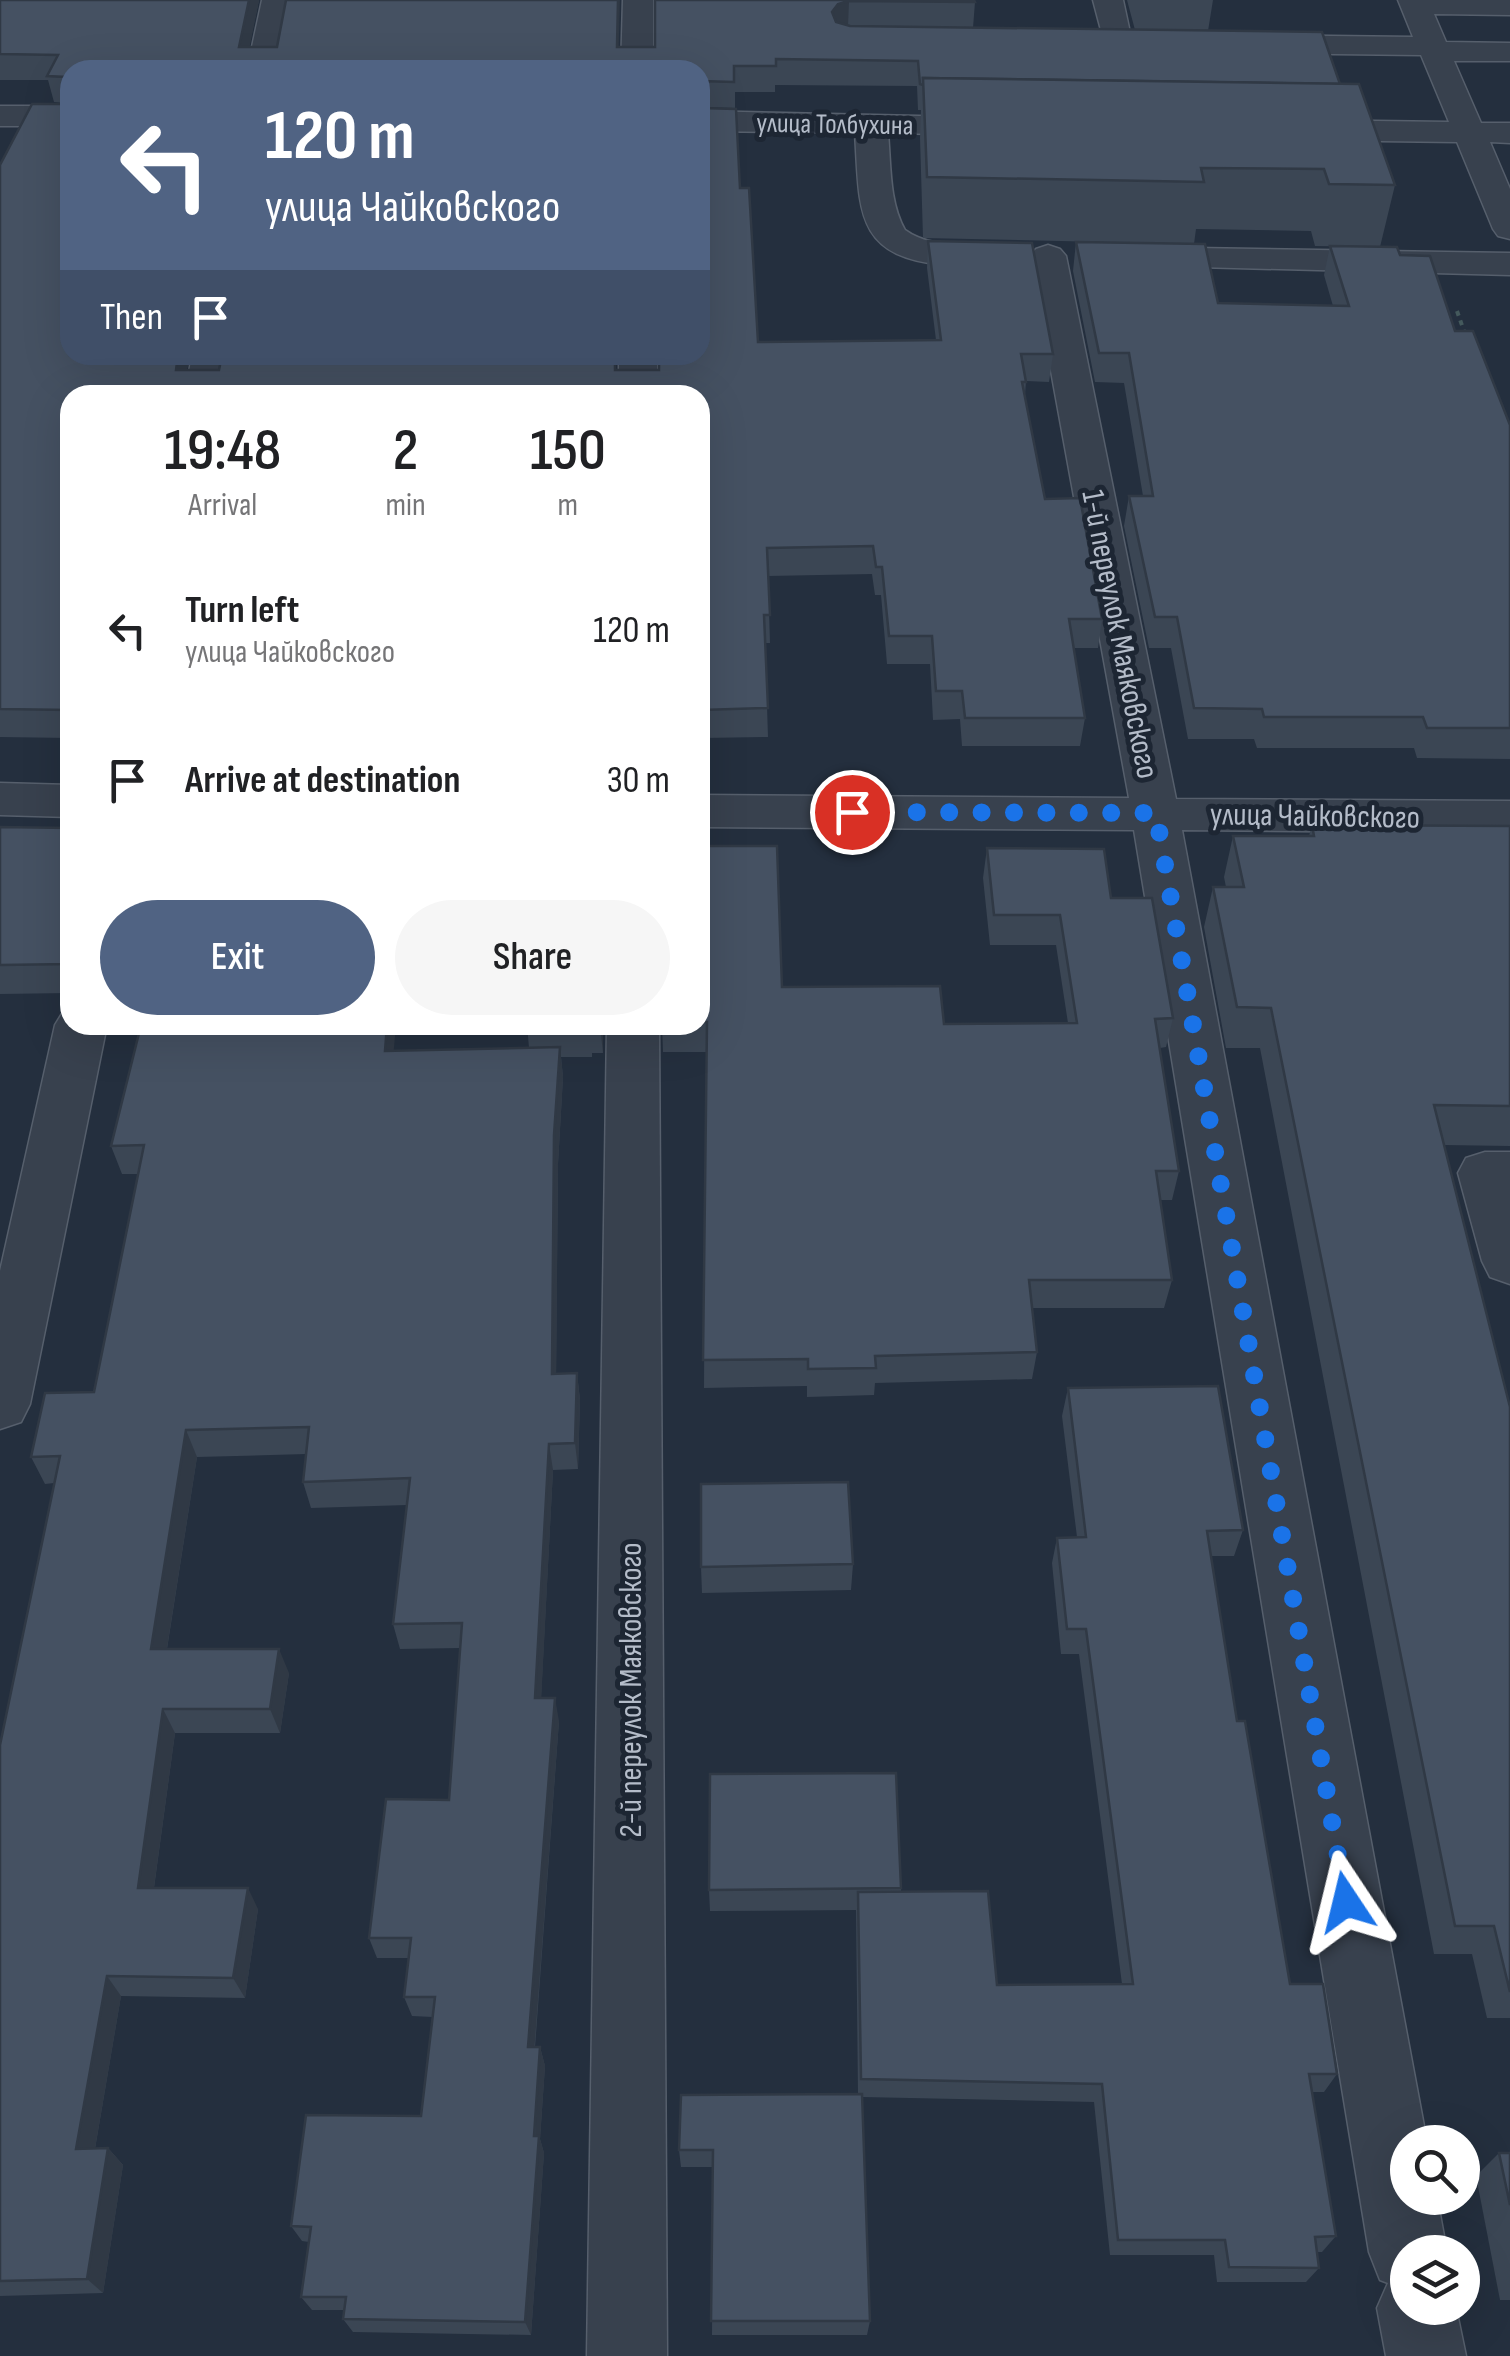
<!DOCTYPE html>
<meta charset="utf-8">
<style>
:root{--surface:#fff;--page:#f6f6f6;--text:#202124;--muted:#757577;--accent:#506383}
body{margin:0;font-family:"Sofia Sans Condensed",sans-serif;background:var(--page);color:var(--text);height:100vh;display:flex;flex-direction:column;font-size:38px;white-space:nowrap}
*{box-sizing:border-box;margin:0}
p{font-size:32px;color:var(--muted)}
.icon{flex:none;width:55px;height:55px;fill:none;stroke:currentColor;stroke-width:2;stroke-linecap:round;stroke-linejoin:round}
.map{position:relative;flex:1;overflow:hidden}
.sheet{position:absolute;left:60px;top:385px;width:650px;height:650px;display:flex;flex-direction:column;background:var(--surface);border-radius:30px;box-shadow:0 10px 40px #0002}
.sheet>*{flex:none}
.guide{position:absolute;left:60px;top:60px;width:650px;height:305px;border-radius:30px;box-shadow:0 10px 40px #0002;background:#506383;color:#fff;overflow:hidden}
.tools{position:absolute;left:1390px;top:2125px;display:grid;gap:20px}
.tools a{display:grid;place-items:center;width:90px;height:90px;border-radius:50%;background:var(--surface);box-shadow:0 10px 40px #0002;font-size:50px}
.pin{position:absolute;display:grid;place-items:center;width:85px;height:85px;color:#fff;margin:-42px;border:5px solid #fff;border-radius:50%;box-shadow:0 2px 10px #0007}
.me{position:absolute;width:110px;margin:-55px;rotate:350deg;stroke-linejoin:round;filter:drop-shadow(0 0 8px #0008)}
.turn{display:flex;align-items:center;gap:35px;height:210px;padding:0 40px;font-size:45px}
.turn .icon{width:130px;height:130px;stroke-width:2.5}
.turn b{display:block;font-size:70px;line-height:85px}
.then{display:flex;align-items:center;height:95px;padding:0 40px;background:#0003;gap:20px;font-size:38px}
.eta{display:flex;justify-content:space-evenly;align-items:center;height:170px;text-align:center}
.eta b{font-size:60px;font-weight:600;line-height:70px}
.primary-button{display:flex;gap:20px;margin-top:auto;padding:20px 40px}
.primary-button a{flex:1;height:115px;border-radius:60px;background:var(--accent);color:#fff;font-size:40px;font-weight:600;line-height:115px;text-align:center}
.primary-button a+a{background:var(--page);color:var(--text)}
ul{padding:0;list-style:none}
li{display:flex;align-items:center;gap:30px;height:150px;padding:0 40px}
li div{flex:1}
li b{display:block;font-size:38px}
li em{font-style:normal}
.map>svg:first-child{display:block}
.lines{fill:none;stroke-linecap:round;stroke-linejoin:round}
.minor-casing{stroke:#565f6c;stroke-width:3}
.path{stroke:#44595c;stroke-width:4;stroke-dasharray:5 5;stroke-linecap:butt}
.minor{fill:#38414e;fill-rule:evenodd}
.wall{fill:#3b4654}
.shaded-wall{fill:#303945}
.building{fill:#455162;stroke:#303945;stroke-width:2.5}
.route{stroke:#1a73e8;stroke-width:18;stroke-dasharray:0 32.4}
.labels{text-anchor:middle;stroke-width:10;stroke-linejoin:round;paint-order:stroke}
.far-street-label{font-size:28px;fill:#b4bcc9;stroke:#1d2633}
.street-label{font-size:32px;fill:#b4bcc9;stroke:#1d2633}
</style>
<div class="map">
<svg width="1510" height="2356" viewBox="0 0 1510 2356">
<rect width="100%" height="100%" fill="#242f3e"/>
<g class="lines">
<defs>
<g id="minor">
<path d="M 262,0 L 292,0 L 279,70 L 247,70 Z"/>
<path d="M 623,0 L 653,0 L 653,70 L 621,70 Z"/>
<path d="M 1093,0 L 1123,0 L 1132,42 L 1128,49 L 1106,49 Z"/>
<path d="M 1398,0 L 1510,0 L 1510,15 L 1434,14 L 1446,42 L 1510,43 L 1510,61 L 1454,61 L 1481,123 L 1510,123 L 1510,143 L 1490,142 L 1510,189 L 1510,239 L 1498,236 L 1493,229 L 1457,142 L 1303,140 L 1291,137 L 1287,130 L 1291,123 L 1303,120 L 1449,122 L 1421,55 L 1250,53 L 1239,51 L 1235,44 L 1239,37 L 1250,35 L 1413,37 Z"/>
<rect x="0" y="106" width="70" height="20"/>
<path d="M 700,111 L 1008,118 L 1013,125 L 1008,132 L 997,135 L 888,133 C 891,165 889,202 905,230 C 937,253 978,239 1014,249 L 1020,256 L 1014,263 C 992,269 968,266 945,265 C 853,257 860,209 855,133 L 700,131 Z"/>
<path d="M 1048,245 L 1060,249 L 1066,256 L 1176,799 L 1510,801 L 1510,833 L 1182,830 L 1427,2142 L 1408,2142 L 1408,2198 L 1437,2198 L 1447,2252 L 1408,2252 L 1408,2308 L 1456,2308 L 1466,2356 L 1386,2356 L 1377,2308 L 1388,2283 L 1380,2280 L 1369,2252 L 1134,830 L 700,827 L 700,795 L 1129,798 L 1030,256 L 1036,249 Z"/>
<path d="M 1133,247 L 1510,253 L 1510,275 L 1121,265 L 1115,258 L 1121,251 Z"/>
<path d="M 192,355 L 230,355 L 223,395 L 185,395 Z"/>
<rect x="619" y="355" width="38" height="40"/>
<path d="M 0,783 L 70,785 L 70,817 L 0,815 Z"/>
<path d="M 70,1009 L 70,1025 L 107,1025 L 30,1404 L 21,1422 L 0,1429 L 0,1271 L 55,1025 L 63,1012 Z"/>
<path d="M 607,1025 L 659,1025 L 667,2356 L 587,2356 Z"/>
<path d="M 1485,1152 L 1510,1152 L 1510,1284 L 1490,1277 L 1482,1261 L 1458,1173 L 1466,1158 Z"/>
</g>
</defs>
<use href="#minor" class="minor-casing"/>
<path class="path" d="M 1457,311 L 1466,337"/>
<use href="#minor" class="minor"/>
</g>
<g class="wall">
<path d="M 0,0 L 259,0 L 249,47 L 655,47 L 655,0 L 975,2 L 973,28 L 1135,30 L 1127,0 L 1213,0 L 1208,31 L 1340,84 L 1395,185 L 1380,247 L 1315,246 L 1311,231 L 1196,229 L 1194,244 L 1218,303 L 1333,306 L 1324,275 L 1330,246 L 1400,255 L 1455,331 L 1510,425 L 1510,759 L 1417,758 L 1414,748 L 1257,748 L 1254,739 L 1188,739 L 1171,648 L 1149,648 L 1124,526 L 1129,496 L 1143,496 L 1124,383 L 1095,382 L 1073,271 L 1076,242 L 1193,244 L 923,238 L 920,138 L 921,110 L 918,110 L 917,86 L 775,85 L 775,92 L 735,92 L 735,108 L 700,107 L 700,70 L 70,70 L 189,355 L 187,370 L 219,370 L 616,355 L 616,370 L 659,370 L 740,188 L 758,342 L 936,340 L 927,268 L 928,241 L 1053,354 L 1049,382 L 1026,381 L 1025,395 L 1045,499 L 1102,619 L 1098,648 L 1074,648 L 1085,718 L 1080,746 L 962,746 L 960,719 L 933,720 L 930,664 L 887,664 L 881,595 L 875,595 L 872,574 L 768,576 L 770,643 L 765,643 L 768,737 L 703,738 L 702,683 L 700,683 L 700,395 L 70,395 L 70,738 L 0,737 L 0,165 L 64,103 L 54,102 L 48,80 L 0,80 Z"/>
<path d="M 1312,825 L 1510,826 L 1510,1146 L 1444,1145 L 1510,1407 L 1510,2018 L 1487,2018 L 1472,1954 L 1434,1954 L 1260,1048 L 1226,1048 L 1204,927 L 1213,887 L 1226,887 L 1224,877 L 1233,836 L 1309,836 Z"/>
<path d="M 0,827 L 70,828 L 70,993 L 0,994 Z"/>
<path d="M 700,846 L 782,987 L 944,1024 L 1068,1023 L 1056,945 L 990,945 L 983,878 L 987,848 L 1111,898 L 1173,1018 L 1166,1047 L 1160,1048 L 1179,1171 L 1172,1200 L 1160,1200 L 1172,1280 L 1164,1308 L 1032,1308 L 1037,1352 L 1032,1379 L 875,1383 L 874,1395 L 807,1397 L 807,1386 L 704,1388 L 706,1052 L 663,1052 L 662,1025 L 700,1025 Z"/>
<path d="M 527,1025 L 603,1025 L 603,1053 L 592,1053 L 592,1057 L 561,1057 L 563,1077 L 558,1164 L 556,1374 L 577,1373 L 580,1400 L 578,1469 L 553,1470 L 541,1698 L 559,1721 L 535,2047 L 540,2047 L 545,2066 L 540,2139 L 544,2153 L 531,2335 L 353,2332 L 343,2319 L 344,2310 L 312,2310 L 301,2297 L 309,2242 L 302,2241 L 291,2226 L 421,2116 L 433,2017 L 412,2016 L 404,1997 L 408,1958 L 377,1958 L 369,1938 L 449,1800 L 460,1648 L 400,1649 L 393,1624 L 407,1505 L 311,1508 L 303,1482 L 306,1454 L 197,1457 L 167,1649 L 289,1673 L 280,1733 L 175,1733 L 154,1888 L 258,1909 L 245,1998 L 121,1996 L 95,2149 L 108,2148 L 123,2165 L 103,2293 L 0,2296 L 0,1745 L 54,1483 L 45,1484 L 31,1457 L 94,1392 L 138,1174 L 122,1174 L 111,1146 L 394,1051 L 529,1048 Z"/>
<path d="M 1068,1388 L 1243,1530 L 1234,1556 L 1211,1556 L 1237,1721 L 1290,1984 L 1337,2074 L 1324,2092 L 1312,2092 L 1336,2236 L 1322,2252 L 1317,2252 L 1319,2268 L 1306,2282 L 1217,2282 L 1214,2255 L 1110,2255 L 1094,2102 L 862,2097 L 870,2321 L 867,2335 L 712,2335 L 713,2167 L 681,2167 L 679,2150 L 858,2094 L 856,1910 L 710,1911 L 709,1890 L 901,1888 L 901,1892 L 997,1985 L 1122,1984 L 1079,1654 L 1061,1654 L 1052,1563 L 1057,1538 L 1077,1537 L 1062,1416 Z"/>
<path d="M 853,1564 L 851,1590 L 702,1593 L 701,1567 Z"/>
<path d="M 1499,2153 L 1510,2153 L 1510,2300 L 1500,2300 L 1476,2176 Z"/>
</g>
<g class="shaded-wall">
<path d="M 249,0 L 259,0 L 245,70 L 239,47 Z"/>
<path d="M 618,0 L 620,0 L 618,70 L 617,47 Z"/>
<path d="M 849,1 L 848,26 L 837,29 L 832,12 L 838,4 Z"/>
<path d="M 178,355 L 189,355 L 183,395 L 176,370 Z"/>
<path d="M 387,1025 L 396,1025 L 391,1081 L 385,1051 Z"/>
<path d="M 600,1025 L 603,1025 L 603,1053 Z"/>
<path d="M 560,1047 L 563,1077 L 558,1164 L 556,1401 L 552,1374 L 554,1135 Z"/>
<path d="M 577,1373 L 580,1400 L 578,1469 L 575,1443 Z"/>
<path d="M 186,1430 L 197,1457 L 163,1673 L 151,1649 Z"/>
<path d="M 549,1444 L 553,1470 L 540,1722 L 535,1698 Z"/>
<path d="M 279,1649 L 289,1673 L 280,1733 L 270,1709 Z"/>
<path d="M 555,1698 L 559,1721 L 533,2066 L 528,2047 Z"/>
<path d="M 163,1709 L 175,1733 L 151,1909 L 138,1888 Z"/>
<path d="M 248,1888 L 258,1909 L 245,1998 L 233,1978 Z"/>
<path d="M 107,1976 L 121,1996 L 92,2166 L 76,2149 Z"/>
<path d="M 540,2047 L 545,2066 L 540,2139 L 544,2153 L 531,2335 L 525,2322 Z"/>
<path d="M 108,2148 L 123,2165 L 103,2293 L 87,2279 Z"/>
</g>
<g class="building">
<path d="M 0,0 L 249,0 L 239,47 L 277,47 L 286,0 L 618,0 L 617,47 L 655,47 L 655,0 L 974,0 L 975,2 L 849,1 L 838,4 L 832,12 L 836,22 L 850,26 L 1322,32 L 1340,84 L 923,78 L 923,85 L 920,84 L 918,61 L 776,59 L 776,66 L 734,66 L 734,82 L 700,81 L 700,70 L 70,70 L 70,355 L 178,355 L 176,370 L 219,370 L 222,355 L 615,355 L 615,370 L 659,370 L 659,355 L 700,355 L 700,108 L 736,109 L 740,188 L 749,188 L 758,342 L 941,340 L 928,241 L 1032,243 L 1053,354 L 1021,354 L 1026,382 L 1022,382 L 1045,499 L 1080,498 L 1102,619 L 1069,619 L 1085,718 L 965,718 L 962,691 L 936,691 L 932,636 L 889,636 L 882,567 L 876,567 L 873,546 L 767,548 L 770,615 L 764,615 L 768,708 L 702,710 L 702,655 L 700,655 L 700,395 L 70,395 L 70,710 L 0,709 L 0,165 L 32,104 L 63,104 L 67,100 L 66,77 L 47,76 L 58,55 L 0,54 Z"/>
<path d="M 923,78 L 1359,84 L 1395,185 L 1329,184 L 1324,169 L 1201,168 L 1204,182 L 927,177 Z"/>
<path d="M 1076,242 L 1205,244 L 1218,303 L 1349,306 L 1330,246 L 1397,247 L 1400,255 L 1430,256 L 1455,331 L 1473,331 L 1510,425 L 1510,728 L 1427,728 L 1423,717 L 1264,717 L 1262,709 L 1194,708 L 1177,617 L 1155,617 L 1129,496 L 1153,496 L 1129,353 L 1099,353 Z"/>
<path d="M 1312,825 L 1510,826 L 1510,1106 L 1434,1105 L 1510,1407 L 1510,1992 L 1494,1926 L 1455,1926 L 1271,1008 L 1237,1007 L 1213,887 L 1244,887 L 1233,836 L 1314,836 Z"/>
<path d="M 0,827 L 70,828 L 70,964 L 0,965 Z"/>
<path d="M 700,846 L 777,846 L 782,987 L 940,986 L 944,1024 L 1077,1023 L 1060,915 L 994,915 L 987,848 L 1104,849 L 1111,898 L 1152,898 L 1173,1018 L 1155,1019 L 1179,1171 L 1156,1171 L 1172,1280 L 1029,1280 L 1037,1352 L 875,1356 L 876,1368 L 808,1369 L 808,1359 L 703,1360 L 707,1022 L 700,1022 Z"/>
<path d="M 141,1025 L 387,1025 L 385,1051 L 560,1047 L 554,1135 L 552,1374 L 577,1373 L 575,1443 L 549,1444 L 535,1698 L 555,1698 L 528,2047 L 540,2047 L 534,2136 L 539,2136 L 525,2322 L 343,2319 L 346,2297 L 301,2297 L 311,2227 L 291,2226 L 306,2115 L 421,2116 L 435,1997 L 404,1997 L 411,1938 L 369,1938 L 386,1799 L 449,1800 L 462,1623 L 393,1624 L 410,1478 L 303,1482 L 309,1427 L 186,1430 L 151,1649 L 279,1649 L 270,1709 L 163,1709 L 138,1888 L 248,1888 L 233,1978 L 107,1976 L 76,2149 L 108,2148 L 87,2279 L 0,2281 L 0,1745 L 60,1456 L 31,1457 L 45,1393 L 94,1392 L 144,1145 L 111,1146 Z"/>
<path d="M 527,1025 L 589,1025 L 589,1027 L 527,1028 Z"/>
<path d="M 1218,1386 L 1243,1530 L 1207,1531 L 1237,1721 L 1245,1721 L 1290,1984 L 1323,1984 L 1337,2074 L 1309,2074 L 1336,2236 L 1315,2237 L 1319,2268 L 1229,2267 L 1225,2240 L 1118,2240 L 1102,2084 L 861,2079 L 858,1892 L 988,1891 L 997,1985 L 1133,1984 L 1086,1629 L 1067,1629 L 1057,1538 L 1086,1537 L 1068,1388 Z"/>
<path d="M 848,1482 L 853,1564 L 701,1567 L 701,1484 Z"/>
<path d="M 896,1773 L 901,1888 L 709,1890 L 710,1774 Z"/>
<path d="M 862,2094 L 870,2321 L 711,2321 L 713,2150 L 679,2150 L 681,2095 Z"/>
<path d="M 1499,2153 L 1510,2153 L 1510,2205 Z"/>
</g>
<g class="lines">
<path class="route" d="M 852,812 L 1156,813 L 1346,1902"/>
</g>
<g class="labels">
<g class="far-street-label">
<text transform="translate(835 123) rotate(1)" y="10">улица Толбухина</text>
</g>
<g class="street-label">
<text transform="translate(1121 634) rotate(79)" y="11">1-й переулок Маяковского</text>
<text transform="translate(1315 815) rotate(1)" y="11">улица Чайковского</text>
<text transform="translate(630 1690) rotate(-90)" y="11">2-й переулок Маяковского</text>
</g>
</g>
</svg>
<div class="tools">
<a><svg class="icon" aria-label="search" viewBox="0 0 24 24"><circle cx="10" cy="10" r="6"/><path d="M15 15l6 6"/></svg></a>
<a><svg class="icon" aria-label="layers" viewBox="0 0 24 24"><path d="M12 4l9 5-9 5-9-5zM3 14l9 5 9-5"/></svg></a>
</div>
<div class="pin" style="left:852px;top:812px;background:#d93025"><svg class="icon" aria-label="arrive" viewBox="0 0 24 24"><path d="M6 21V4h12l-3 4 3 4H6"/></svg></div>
<svg class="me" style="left:1346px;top:1902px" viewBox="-20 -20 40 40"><path d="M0-17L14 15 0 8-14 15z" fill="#1a73e8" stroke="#fff" stroke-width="4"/></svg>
<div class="guide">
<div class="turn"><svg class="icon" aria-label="left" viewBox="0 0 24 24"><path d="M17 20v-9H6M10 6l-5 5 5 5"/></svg><div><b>120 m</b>улица Чайковского</div></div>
<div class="then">Then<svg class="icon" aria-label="arrive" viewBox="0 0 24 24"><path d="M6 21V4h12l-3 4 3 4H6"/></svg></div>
</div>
<section class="sheet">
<div class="eta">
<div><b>19:48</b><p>Arrival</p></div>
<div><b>2</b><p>min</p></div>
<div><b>150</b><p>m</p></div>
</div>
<ul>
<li><svg class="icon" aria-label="left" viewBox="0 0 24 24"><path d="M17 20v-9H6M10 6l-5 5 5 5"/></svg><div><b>Turn left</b><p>улица Чайковского</p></div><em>120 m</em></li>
<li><svg class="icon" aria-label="arrive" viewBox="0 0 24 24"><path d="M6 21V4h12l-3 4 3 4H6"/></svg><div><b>Arrive at destination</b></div><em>30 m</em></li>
</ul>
<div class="primary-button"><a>Exit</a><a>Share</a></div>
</section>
</div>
